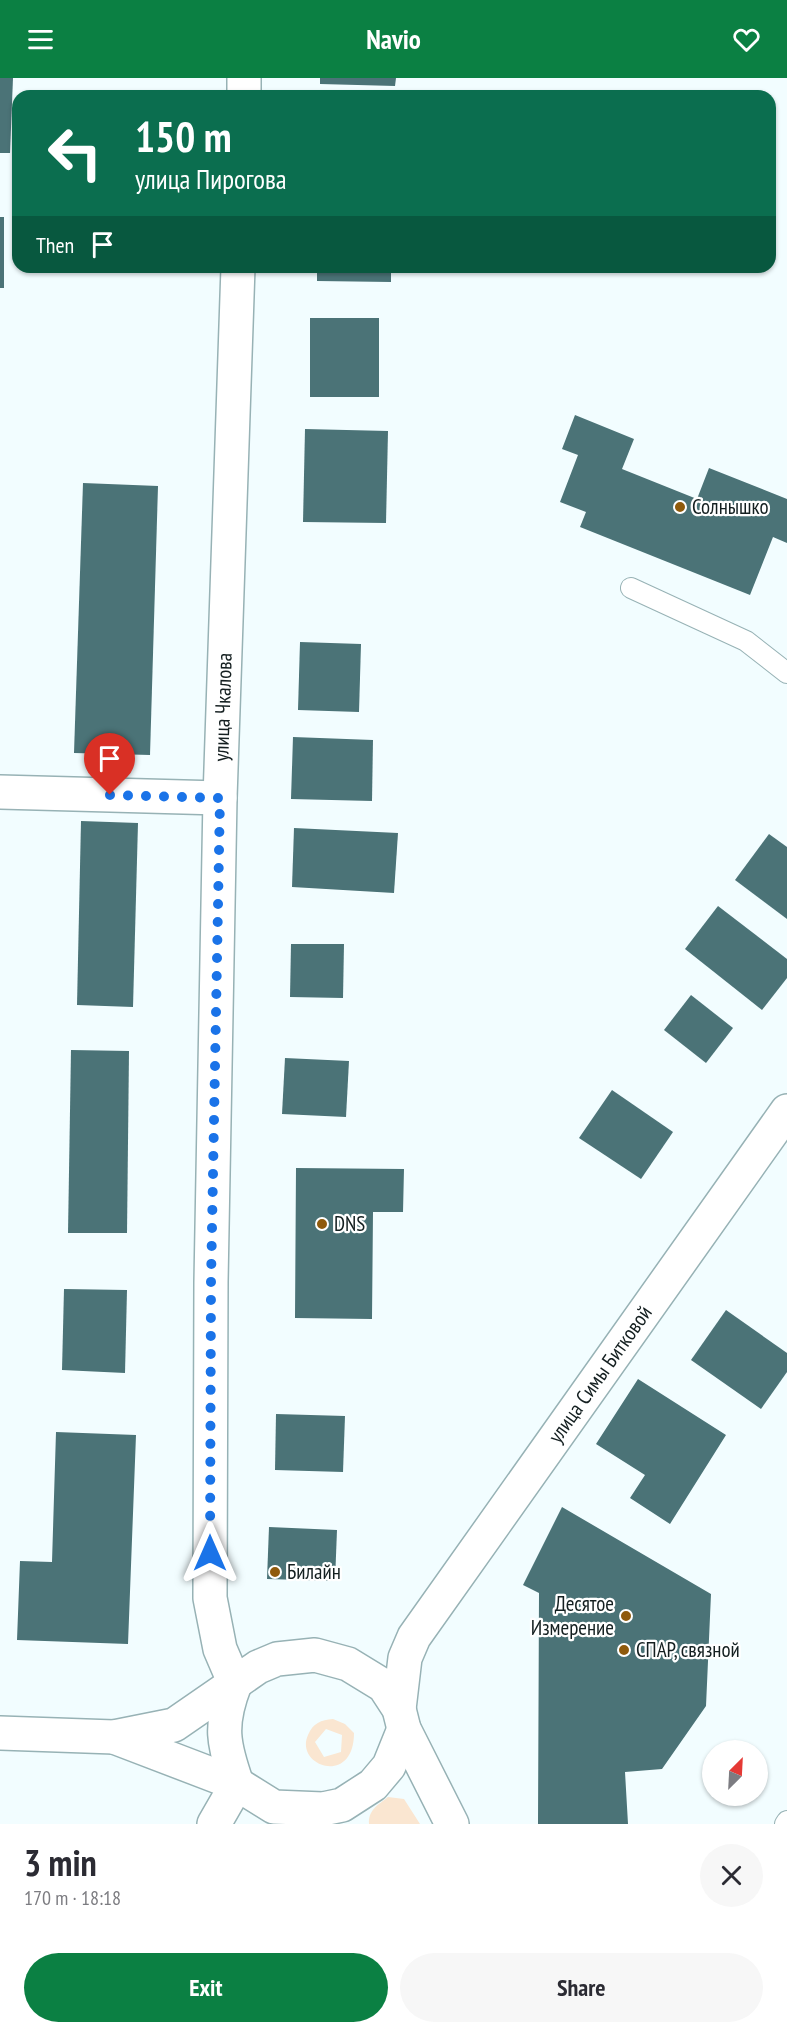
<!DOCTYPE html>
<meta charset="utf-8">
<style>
:root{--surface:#fff;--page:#f7f7f7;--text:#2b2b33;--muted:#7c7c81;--accent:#0b8043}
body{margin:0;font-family:"PT Sans Narrow",sans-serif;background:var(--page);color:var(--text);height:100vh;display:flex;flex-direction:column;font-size:22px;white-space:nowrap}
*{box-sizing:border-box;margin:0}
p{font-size:20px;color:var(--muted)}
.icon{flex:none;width:33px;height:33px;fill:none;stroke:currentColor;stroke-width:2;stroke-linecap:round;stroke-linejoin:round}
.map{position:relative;height:1746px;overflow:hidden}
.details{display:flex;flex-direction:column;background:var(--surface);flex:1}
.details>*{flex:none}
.hud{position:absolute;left:12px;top:12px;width:764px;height:183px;border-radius:18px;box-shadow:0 2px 4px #0004;background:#0b6e4f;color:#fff;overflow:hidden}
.needle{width:39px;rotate:24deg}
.tools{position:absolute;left:702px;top:1662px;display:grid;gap:12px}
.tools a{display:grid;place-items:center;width:66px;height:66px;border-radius:50%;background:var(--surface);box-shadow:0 2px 4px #0004;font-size:30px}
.pin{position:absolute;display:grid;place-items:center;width:51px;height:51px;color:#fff;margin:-62px -26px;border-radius:50% 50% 50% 0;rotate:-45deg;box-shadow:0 0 6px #0007}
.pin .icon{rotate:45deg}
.me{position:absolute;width:66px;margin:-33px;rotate:0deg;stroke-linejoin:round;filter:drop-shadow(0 0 4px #0008)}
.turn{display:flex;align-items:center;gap:21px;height:126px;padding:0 24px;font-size:27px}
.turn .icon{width:78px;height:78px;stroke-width:2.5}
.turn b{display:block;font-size:42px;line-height:51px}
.then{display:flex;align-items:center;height:57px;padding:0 24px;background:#0003;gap:12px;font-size:22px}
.round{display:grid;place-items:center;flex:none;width:63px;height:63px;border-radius:32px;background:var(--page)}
.overview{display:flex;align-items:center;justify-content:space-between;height:102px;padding:0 24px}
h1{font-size:36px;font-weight:700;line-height:45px}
.primary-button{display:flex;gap:12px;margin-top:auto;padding:12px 24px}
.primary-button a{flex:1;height:69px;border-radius:36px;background:var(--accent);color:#fff;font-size:24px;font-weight:700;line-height:69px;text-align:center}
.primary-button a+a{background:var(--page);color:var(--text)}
header{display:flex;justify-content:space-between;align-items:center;height:78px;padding:0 24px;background:var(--accent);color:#fff;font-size:27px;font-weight:700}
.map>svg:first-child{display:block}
.green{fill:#fae6d1;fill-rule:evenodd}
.building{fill:#4b7377}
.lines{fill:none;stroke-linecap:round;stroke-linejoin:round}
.lane-casing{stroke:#97b2b5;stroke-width:22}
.street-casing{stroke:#97b2b5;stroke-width:36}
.secondary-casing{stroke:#97b2b5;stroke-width:36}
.lane{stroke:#fff;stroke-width:20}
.street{stroke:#fff;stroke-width:33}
.secondary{stroke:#fff;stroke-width:33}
.route{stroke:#1a73e8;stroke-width:10;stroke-dasharray:0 18}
.poi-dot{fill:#8f5a0c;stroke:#fff;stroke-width:2}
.labels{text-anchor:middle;stroke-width:4.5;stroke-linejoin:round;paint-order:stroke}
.poi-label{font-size:21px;fill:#141f20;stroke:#fff;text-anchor:start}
.street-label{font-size:21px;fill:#141f20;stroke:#fff}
</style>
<header><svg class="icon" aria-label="menu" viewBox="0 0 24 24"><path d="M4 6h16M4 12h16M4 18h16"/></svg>Navio<svg class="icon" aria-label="heart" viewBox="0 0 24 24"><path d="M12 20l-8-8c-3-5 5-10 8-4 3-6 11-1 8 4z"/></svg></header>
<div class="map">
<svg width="787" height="1746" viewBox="0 0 787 1746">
<rect width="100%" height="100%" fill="#f2fdff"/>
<g class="green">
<path d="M 333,1641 L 345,1646 L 354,1655 C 354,1709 294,1688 308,1657 C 313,1645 321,1642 333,1641 ZM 326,1651 L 342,1657 L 341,1674 L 324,1679 L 315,1664 Z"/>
<path d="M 388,1719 L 404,1721 L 420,1746 L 369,1746 C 368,1732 378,1727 388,1719 Z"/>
</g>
<g class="building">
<path d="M 0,0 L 13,0 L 10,75 L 0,75 Z"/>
<path d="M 320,0 L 396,0 L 395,8 L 320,6 Z"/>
<rect x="0" y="139" width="4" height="71"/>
<path d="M 317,189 L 391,189 L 391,204 L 317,203 Z"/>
<rect x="310" y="240" width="69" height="79"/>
<path d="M 575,337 L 634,361 L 622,391 L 697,421 L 709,390 L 787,421 L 787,465 L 773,459 L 750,517 L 580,449 L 586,434 L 560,424 L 578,377 L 562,371 Z"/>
<path d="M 305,351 L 388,353 L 386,445 L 303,444 Z"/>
<path d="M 83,405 L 158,408 L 150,677 L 74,675 Z"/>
<path d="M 300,564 L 361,566 L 359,634 L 298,632 Z"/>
<path d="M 293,659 L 373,662 L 372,723 L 291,721 Z"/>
<path d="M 81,743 L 138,745 L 133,929 L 77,927 Z"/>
<path d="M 294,750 L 398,755 L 394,815 L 292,809 Z"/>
<path d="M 769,756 L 787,769 L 787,841 L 735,802 Z"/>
<path d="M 718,828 L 787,881 L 787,900 L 762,932 L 685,871 Z"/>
<path d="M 291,866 L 344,866 L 343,920 L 290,919 Z"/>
<path d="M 691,917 L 733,950 L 706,985 L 664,952 Z"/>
<path d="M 71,972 L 129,973 L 127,1155 L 68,1155 Z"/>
<path d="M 285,980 L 349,983 L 346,1039 L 282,1036 Z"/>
<path d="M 612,1012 L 673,1054 L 641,1101 L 579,1060 Z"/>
<path d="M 296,1090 L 404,1091 L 403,1134 L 373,1134 L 372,1241 L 295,1240 Z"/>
<path d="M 64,1211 L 127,1212 L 125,1295 L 62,1292 Z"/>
<path d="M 726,1232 L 787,1275 L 787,1294 L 761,1331 L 691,1282 Z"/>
<path d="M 638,1301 L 726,1357 L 670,1446 L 630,1420 L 645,1397 L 596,1366 Z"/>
<path d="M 276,1336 L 345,1338 L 343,1394 L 275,1392 Z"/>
<path d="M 56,1354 L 136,1357 L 128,1566 L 17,1562 L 20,1483 L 52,1484 Z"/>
<path d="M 562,1429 L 711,1516 L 706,1628 L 662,1691 L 625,1694 L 628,1746 L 538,1746 L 539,1515 L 523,1507 Z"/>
<path d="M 269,1449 L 337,1452 L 335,1503 L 267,1501 Z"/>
</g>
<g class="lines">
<defs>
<g id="lane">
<path d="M 631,510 L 746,563 L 787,595"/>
<path d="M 785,1746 L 787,1743"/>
</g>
<g id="street">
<path d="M 244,18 L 244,0"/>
<path d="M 0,714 L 220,720"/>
<path id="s1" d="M 235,1606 L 220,1571 L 210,1520 L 211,1204 L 220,720 L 238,189"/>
<path d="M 214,1746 L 237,1706"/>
</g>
<g id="secondary">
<path d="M 235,1606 C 219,1647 223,1666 237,1706"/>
<path id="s2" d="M 399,1631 L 405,1580 L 414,1559 L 787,1033"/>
<path d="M 0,1655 L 114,1659 L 174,1647 L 258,1589 L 277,1581 L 315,1577 L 348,1586 L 384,1608 L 399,1631 L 404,1651 L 452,1746"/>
<path d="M 114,1659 L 237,1706 L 274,1729 L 323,1731 L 342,1727 L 373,1707 L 389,1688 L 404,1651"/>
</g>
</defs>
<use href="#lane" class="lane-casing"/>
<use href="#street" class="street-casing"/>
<use href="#secondary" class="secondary-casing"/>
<use href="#lane" class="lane"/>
<use href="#street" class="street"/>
<use href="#secondary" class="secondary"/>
</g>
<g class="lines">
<path class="route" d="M 110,717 L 220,720 L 211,1204 L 210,1475"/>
</g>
<g class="poi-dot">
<circle cx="680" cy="429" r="6"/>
<circle cx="322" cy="1146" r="6"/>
<circle cx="275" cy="1494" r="6"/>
<circle cx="626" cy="1538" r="6"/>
<circle cx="624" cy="1572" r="6"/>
</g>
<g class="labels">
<g class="poi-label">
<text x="692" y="436">Солнышко</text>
<text x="334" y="1153">DNS</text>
<text x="287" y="1501">Билайн</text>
<text x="614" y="1533" text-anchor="end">Десятое<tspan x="614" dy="24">Измерение</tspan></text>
<text x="636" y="1579">СПАР, связной</text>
</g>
<g class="street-label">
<text dy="7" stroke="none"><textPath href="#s1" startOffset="981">улица Чкалова</textPath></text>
<text dy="7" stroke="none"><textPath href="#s2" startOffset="396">улица Симы Битковой</textPath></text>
</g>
</g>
</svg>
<div class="tools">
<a><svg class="needle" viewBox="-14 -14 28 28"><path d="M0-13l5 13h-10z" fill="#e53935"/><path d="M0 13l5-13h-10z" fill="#7c7c81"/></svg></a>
</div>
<div class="pin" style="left:110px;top:717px;background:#d93025"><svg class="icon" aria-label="arrive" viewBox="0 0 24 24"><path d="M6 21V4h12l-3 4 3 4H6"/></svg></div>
<svg class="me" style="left:210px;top:1475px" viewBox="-20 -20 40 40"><path d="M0-17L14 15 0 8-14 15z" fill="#1a73e8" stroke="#fff" stroke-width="4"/></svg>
<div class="hud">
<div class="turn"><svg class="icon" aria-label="left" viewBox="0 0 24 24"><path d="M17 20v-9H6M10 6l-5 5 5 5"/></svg><div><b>150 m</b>улица Пирогова</div></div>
<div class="then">Then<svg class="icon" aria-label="arrive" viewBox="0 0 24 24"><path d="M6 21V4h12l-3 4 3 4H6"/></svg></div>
</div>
</div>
<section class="details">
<div class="overview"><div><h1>3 min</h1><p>170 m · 18:18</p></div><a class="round"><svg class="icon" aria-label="close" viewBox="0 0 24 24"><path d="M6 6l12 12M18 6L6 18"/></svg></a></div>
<div class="primary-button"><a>Exit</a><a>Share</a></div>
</section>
